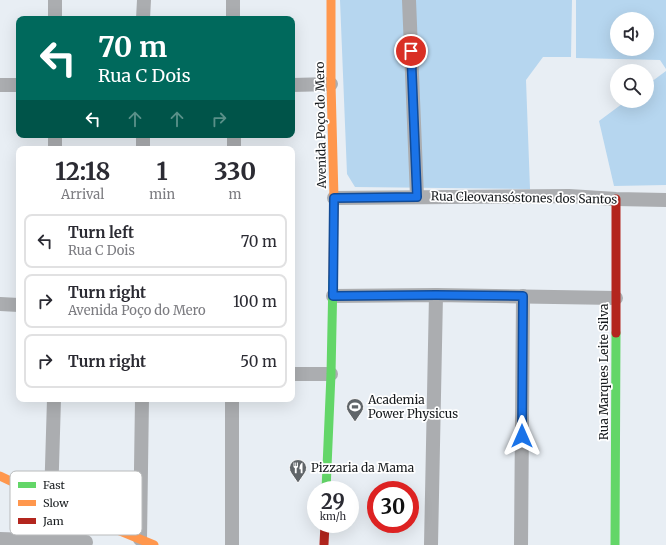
<!DOCTYPE html>
<meta charset="utf-8">
<style>
:root{--surface:#fff;--page:#f7f7f7;--text:#2b2b33;--muted:#7c7c81;--line:#e1e1e2}
body{margin:0;font-family:Merriweather,serif;background:var(--page);color:var(--text);height:100vh;display:flex;flex-direction:column;font-size:15px;white-space:nowrap}
*{box-sizing:border-box;margin:0}
p{font-size:13px;color:var(--muted)}
.icon{flex:none;width:22px;height:22px;fill:none;stroke:currentColor;stroke-width:2;stroke-linecap:round;stroke-linejoin:round}
.map{position:relative;flex:1;overflow:hidden}
.side{position:absolute;left:16px;top:146px;width:279px;height:256px;display:flex;flex-direction:column;background:var(--surface);border-radius:8px;box-shadow:0 4px 16px #0002}
.side>*{flex:none}
.banner{position:absolute;left:16px;top:16px;width:279px;height:122px;border-radius:8px;box-shadow:0 4px 16px #0002;background:#00695c;color:#fff;overflow:hidden}
.buttons{position:absolute;left:610px;top:12px;display:grid;gap:8px}
.buttons a{display:grid;place-items:center;width:44px;height:44px;border-radius:50%;background:var(--surface);box-shadow:0 4px 16px #0002;font-size:20px}
.speed{position:absolute;left:307px;top:481px;display:flex;gap:8px;font-size:20px;font-weight:700;text-align:center}
.speed>*{display:grid;place-content:center;width:52px;height:52px;border-radius:50%;background:var(--surface);box-shadow:0 4px 16px #0002;line-height:1}
.speed small{font-size:10px;font-weight:400}
.speed .limit{border:6px solid #d22;background:#fff;color:#111}
.pin{position:absolute;display:grid;place-items:center;width:34px;height:34px;color:#fff;margin:-17px;border:2px solid #fff;border-radius:50%;box-shadow:0 1px 4px #0007}
.me{position:absolute;width:44px;margin:-22px;rotate:0deg;stroke-linejoin:round;filter:drop-shadow(0 0 3px #0008)}
.turn{display:flex;align-items:center;gap:14px;height:84px;padding:0 16px;font-size:18px}
.turn .icon{width:52px;height:52px;stroke-width:2.5}
.turn b{display:block;font-size:28px;line-height:34px}
.lanes{display:flex;align-items:center;height:38px;padding:0 16px;background:#0003;justify-content:center;gap:20px;direction:ltr}
.lanes .off{opacity:.35}
.eta{display:flex;justify-content:space-evenly;align-items:center;height:68px;text-align:center}
.eta b{font-size:24px;font-weight:700;line-height:28px}
ul{padding:0;list-style:none}
li{display:flex;align-items:center;gap:12px;height:54px;margin:0 8px 6px;padding:0 8px;border:2px solid var(--line);border-radius:8px}
li div{flex:1}
li b{display:block;font-size:15px}
li em{font-style:normal}
.map>svg:first-child{display:block}
.green{fill:#b6d6ef;fill-rule:evenodd}
.lines{fill:none;stroke-linecap:round;stroke-linejoin:round}
.street{stroke:#abadb0;stroke-width:14}
.fast{stroke:#63d668;stroke-width:9}
.slow{stroke:#ff974d;stroke-width:9}
.jam{stroke:#b3261e;stroke-width:9}
.route-casing{stroke:#114b97;stroke-width:10}
.route{stroke:#1a73e8;stroke-width:7}
.labels{text-anchor:middle;stroke-width:3.5;stroke-linejoin:round;paint-order:stroke}
.street-label{font-size:12px;fill:#171b1e;stroke:#fff}
.poi-label{font-size:12px;fill:#171b1e;stroke:#fff;text-anchor:start}
.key{fill:#fff;stroke:#b9bbbc;stroke-width:1}
.key-label{font-size:11px;fill:#171b1e}
</style>
<div class="map">
<svg width="666" height="545" viewBox="0 0 666 545">
<rect width="100%" height="100%" fill="#e8eef4"/>
<g class="green">
<path d="M 340,0 L 572,0 L 571,57 L 543,57 L 526,80 L 530,189 L 355,187 L 347,174 Z"/>
<path d="M 576,0 L 666,0 L 666,69 L 660,60 L 576,58 ZM 617,19 L 647,19 L 647,49 L 617,49 Z"/>
<path d="M 666,71 L 666,185 L 614,186 L 599,121 L 626,101 L 647,101 L 647,85 Z"/>
</g>
<g class="lines">
<g class="street">
<path d="M 55,0 L 55,19"/>
<path d="M 233,0 L 233,19"/>
<path d="M 409,0 L 417,197"/>
<path d="M 143,19 L 144,0"/>
<path d="M 0,85 L 19,85"/>
<path d="M 292,85 L 331,84"/>
<path d="M 55,149 L 55,135"/>
<path d="M 143,149 L 143,135"/>
<path d="M 234,149 L 234,135"/>
<path d="M 334,198 L 569,196 L 616,199 L 666,200"/>
<path d="M 333,296 L 436,295 L 616,298"/>
<path d="M 0,304 L 19,305"/>
<path d="M 292,374 L 331,374"/>
<path d="M 51,500 L 54,399"/>
<path d="M 0,539 L 86,542"/>
<path d="M 140,539 L 142,399"/>
<path d="M 232,545 L 232,399"/>
<path d="M 431,545 L 436,295"/>
<path d="M 521,545 L 523,296"/>
</g>
<g class="fast">
<path d="M 326,490 L 331,374 L 333,277"/>
<path d="M 615,545 L 616,333"/>
</g>
<g class="slow">
<path d="M 331,0 L 331,84 L 334,198 L 333,277"/>
<path d="M 0,476 L 91,519 L 154,545"/>
</g>
<g class="jam">
<path d="M 616,333 L 616,199"/>
<path d="M 324,544 L 325,524"/>
</g>
</g>
<g class="lines">
<defs>
<path id="route" d="M 411,51 L 417,197 L 334,198 L 333,296 L 436,295 L 523,296 L 522,436"/>
</defs>
<use href="#route" class="route-casing"/>
<use href="#route" class="route"/>
</g>
<defs>
<symbol id="stadium-pin" viewBox="-11 -11 22 30"><path d="M0 17L-7.5 6A9.5 9.5 0 1 1 7.5 6Z" fill="#606569" stroke="#fff"/><path d="M0-5a6.5 5 0 1 0 0 10a6.5 5 0 1 0 0-10ZM-3.5-1.8h7v3.6h-7Z" fill="#fff"/></symbol>
<symbol id="restaurant-pin" viewBox="-11 -11 22 30"><path d="M0 17L-7.5 6A9.5 9.5 0 1 1 7.5 6Z" fill="#606569" stroke="#fff"/><path d="M-5-6h1v4h1v-4h1v4h1v-4h1v5L-1.5 .5V6h-2V.5L-5-1ZM5-6V6H3V1.5H1.5Q1.5-4 5-6Z" fill="#fff"/></symbol>
</defs>
<g fill-rule="evenodd">
<use href="#stadium-pin" x="345" y="397" width="20" height="27"/>
<use href="#restaurant-pin" x="288" y="458" width="20" height="27"/>
</g>
<g class="labels">
<g class="street-label">
<text transform="translate(321 125) rotate(-91)" y="4">Avenida Poço do Mero</text>
<text transform="translate(524 198) rotate(1)" y="4">Rua Cleovansóstones dos Santos</text>
<text transform="translate(604 372) rotate(-90)" y="4">Rua Marques Leite Silva</text>
</g>
<g class="poi-label">
<text x="368" y="404">Academia<tspan x="368" dy="14">Power Physicus</tspan></text>
<text x="311" y="472">Pizzaria da Mama</text>
</g>
</g>
<rect x="10" y="471" width="132" height="64" rx="6" class="key"/>
<rect x="18" y="482" width="18" height="6" fill="#63d668"/>
<rect x="18" y="500" width="18" height="6" fill="#ff974d"/>
<rect x="18" y="518" width="18" height="6" fill="#b3261e"/>
<g class="key-label">
<text x="43" y="489">Fast</text>
<text x="43" y="507">Slow</text>
<text x="43" y="525">Jam</text>
</g>
</svg>
<div class="buttons">
<a><svg class="icon" aria-label="sound" viewBox="0 0 24 24"><path d="M4 9h4l5-4v14l-5-4H4zM17 9q2 3 0 6"/></svg></a>
<a><svg class="icon" aria-label="search" viewBox="0 0 24 24"><circle cx="10" cy="10" r="6"/><path d="M15 15l6 6"/></svg></a>
</div>
<div class="speed"><div>29<small>km/h</small></div><div class="limit">30</div></div>
<div class="pin" style="left:411px;top:51px;background:#d93025"><svg class="icon" aria-label="arrive" viewBox="0 0 24 24"><path d="M6 21V4h12l-3 4 3 4H6"/></svg></div>
<svg class="me" style="left:522px;top:436px" viewBox="-20 -20 40 40"><path d="M0-17L14 15 0 8-14 15z" fill="#1a73e8" stroke="#fff" stroke-width="4"/></svg>
<div class="banner">
<div class="turn"><svg class="icon" aria-label="left" viewBox="0 0 24 24"><path d="M17 20v-9H6M10 6l-5 5 5 5"/></svg><div><b>70 m</b>Rua C Dois</div></div>
<div class="lanes"><svg class="icon" aria-label="left" viewBox="0 0 24 24"><path d="M17 20v-9H6M10 6l-5 5 5 5"/></svg><svg class="icon off" aria-label="ahead" viewBox="0 0 24 24"><path d="M12 20V5M6 11l6-6 6 6"/></svg><svg class="icon off" aria-label="ahead" viewBox="0 0 24 24"><path d="M12 20V5M6 11l6-6 6 6"/></svg><svg class="icon off" aria-label="right" viewBox="0 0 24 24"><path d="M7 20v-9h11M14 6l5 5-5 5"/></svg></div>
</div>
<section class="side">
<div class="eta">
<div><b>12:18</b><p>Arrival</p></div>
<div><b>1</b><p>min</p></div>
<div><b>330</b><p>m</p></div>
</div>
<ul>
<li><svg class="icon" aria-label="left" viewBox="0 0 24 24"><path d="M17 20v-9H6M10 6l-5 5 5 5"/></svg><div><b>Turn left</b><p>Rua C Dois</p></div><em>70 m</em></li>
<li><svg class="icon" aria-label="right" viewBox="0 0 24 24"><path d="M7 20v-9h11M14 6l5 5-5 5"/></svg><div><b>Turn right</b><p>Avenida Poço do Mero</p></div><em>100 m</em></li>
<li><svg class="icon" aria-label="right" viewBox="0 0 24 24"><path d="M7 20v-9h11M14 6l5 5-5 5"/></svg><div><b>Turn right</b></div><em>50 m</em></li>
</ul>
</section>
</div>
